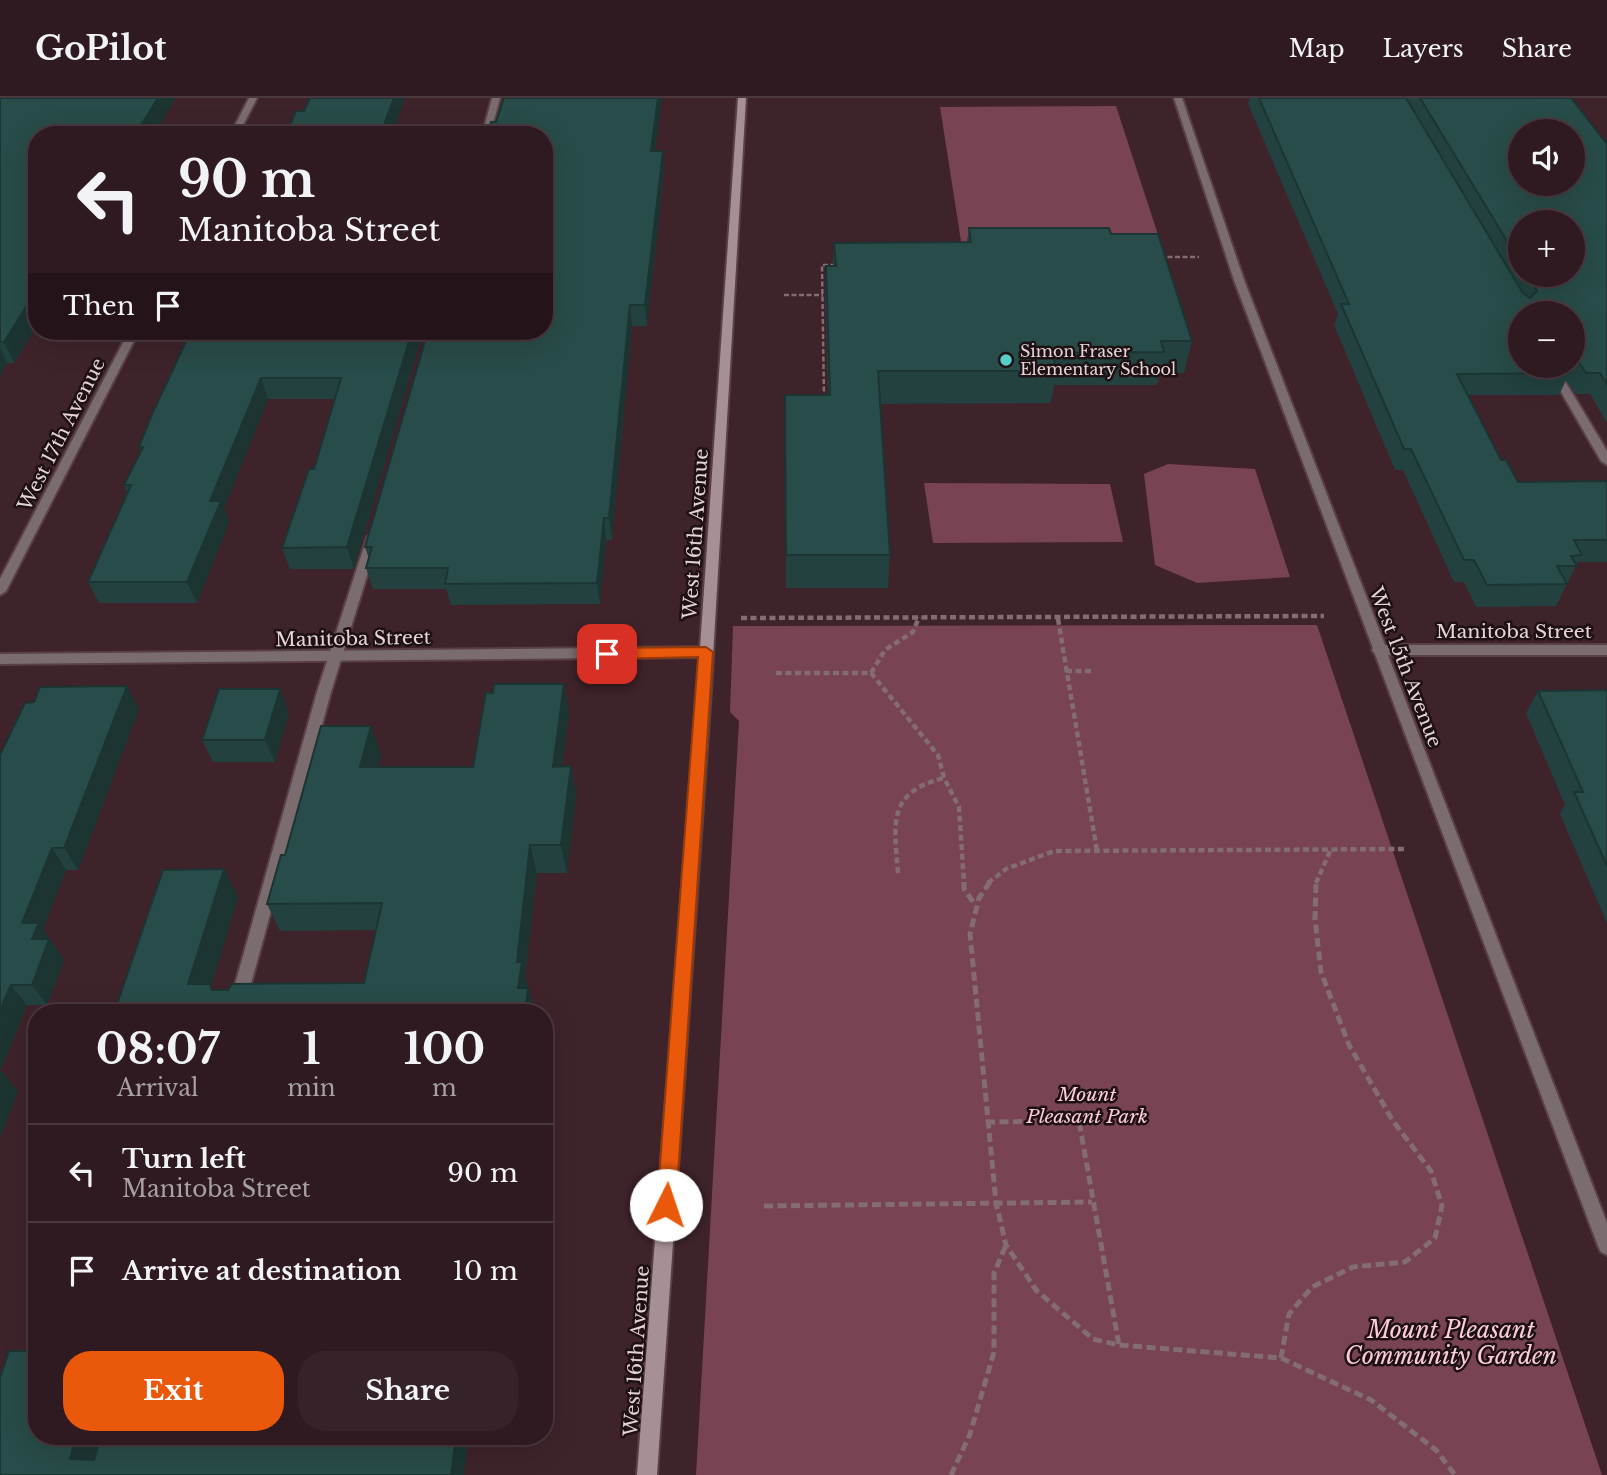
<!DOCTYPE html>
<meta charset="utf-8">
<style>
:root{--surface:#2e1a20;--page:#362329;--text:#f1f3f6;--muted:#a7a1a5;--line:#49383e;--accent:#ea580c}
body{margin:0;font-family:"Libre Baskerville",serif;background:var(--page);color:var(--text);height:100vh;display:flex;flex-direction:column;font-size:26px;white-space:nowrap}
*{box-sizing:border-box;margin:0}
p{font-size:23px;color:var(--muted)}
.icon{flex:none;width:38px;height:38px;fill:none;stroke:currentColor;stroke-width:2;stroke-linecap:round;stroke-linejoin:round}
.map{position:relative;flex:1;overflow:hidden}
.sheet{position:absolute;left:28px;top:906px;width:525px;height:441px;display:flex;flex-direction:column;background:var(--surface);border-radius:28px;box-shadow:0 7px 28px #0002,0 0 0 2px var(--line)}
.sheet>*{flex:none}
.top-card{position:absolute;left:28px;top:28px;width:525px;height:214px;border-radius:28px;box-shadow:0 7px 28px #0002,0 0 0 2px var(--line);background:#2e1a20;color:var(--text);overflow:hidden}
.controls{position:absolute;left:1508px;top:21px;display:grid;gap:14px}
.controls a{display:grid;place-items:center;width:77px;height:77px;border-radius:50%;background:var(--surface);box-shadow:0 7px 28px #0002,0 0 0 2px var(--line);font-size:35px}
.pin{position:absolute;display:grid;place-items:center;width:60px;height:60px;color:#fff;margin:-30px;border-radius:14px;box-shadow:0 4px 10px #0006}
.me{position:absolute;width:77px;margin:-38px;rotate:4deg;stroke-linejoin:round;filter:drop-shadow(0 0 5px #0008)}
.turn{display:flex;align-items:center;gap:24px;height:147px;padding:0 35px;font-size:32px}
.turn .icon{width:91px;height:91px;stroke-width:2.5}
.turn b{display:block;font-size:49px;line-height:60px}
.then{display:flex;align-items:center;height:66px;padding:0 35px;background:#0003;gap:14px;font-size:26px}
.eta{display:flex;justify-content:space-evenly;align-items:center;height:119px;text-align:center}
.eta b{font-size:42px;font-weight:800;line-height:49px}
.button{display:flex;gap:14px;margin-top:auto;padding:14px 35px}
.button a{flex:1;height:80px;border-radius:28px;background:var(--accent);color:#fff;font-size:28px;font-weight:800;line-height:80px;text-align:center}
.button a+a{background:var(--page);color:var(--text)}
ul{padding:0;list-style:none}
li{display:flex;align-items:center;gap:21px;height:98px;padding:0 35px;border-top:2px solid var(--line)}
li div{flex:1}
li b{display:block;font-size:26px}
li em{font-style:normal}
header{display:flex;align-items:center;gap:42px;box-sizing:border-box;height:98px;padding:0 35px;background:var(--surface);border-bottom:2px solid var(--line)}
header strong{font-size:33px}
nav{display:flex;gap:38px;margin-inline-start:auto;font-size:24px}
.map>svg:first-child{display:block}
.green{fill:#784352}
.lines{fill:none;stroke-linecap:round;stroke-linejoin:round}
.lane-casing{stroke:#593f46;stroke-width:4}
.street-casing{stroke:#593f46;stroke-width:4}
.secondary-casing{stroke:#593f46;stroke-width:4}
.path-far2{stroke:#836c72;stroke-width:2.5;stroke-dasharray:5 2.5;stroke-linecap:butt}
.path-far1{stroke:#836c72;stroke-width:4.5;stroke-dasharray:6 3.5;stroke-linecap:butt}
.path{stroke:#836c72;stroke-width:5;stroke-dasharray:9 4.5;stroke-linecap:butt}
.lane{fill:#7b6c6f;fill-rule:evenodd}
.street{fill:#7b6c6f;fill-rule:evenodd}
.secondary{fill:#a79095;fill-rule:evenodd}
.wall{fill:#22413f;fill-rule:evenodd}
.shaded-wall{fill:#1c3533}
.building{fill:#284c49;stroke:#1c3533;stroke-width:2;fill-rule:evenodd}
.route{fill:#ea580c;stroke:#983908;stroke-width:2}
.poi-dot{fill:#55cec5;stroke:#1d1114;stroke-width:2.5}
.labels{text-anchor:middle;stroke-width:5;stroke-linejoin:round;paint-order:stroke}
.far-poi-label{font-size:16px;fill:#e6d4d8;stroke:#1d1114;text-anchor:start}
.street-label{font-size:19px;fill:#e6d4d8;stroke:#1d1114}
.park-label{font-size:19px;font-style:italic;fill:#fdccd8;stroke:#1d1114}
.near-park-label{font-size:23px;font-style:italic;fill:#fdccd8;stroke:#1d1114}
</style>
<header>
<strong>GoPilot</strong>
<nav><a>Map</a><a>Layers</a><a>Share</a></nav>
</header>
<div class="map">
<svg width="1607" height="1377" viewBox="0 0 1607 1377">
<rect width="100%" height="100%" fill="#3e232a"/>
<g class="green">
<path d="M 1116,8 L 1164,155 L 963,156 L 940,9 Z"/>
<path d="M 1168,366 L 1255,371 L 1290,479 L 1197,485 L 1155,467 L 1144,376 Z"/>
<path d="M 924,385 L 1110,386 L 1123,444 L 933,445 Z"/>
<path d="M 1317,527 L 1602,1377 L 696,1377 L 739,623 L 730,614 L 733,528 Z"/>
</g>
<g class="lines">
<defs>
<g id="lane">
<path d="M 492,0 L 500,0 L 490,37 L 482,37 Z"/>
<path d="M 1546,268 L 1556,268 L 1607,353 L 1607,367 L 1601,363 Z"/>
<path d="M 373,435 L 379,439 L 331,594 L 243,915 L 227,915 L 317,594 L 367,439 Z"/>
</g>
<g id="street">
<path d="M 249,0 L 257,0 L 238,37 L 230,37 Z"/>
<path d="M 1174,0 L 1182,0 L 1244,182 L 1385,547 L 1607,547 L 1607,557 L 1388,557 L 1607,1125 L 1607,1157 L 1601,1154 L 1598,1148 L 1375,556 L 1372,552 L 1373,550 L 1234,182 Z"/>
<path d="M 129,233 L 139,233 L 6,493 L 0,497 L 0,481 Z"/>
<path d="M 706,549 L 712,554 L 706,559 L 0,566 L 0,556 Z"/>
</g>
<path id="secondary" d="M 738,0 L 746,0 L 711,593 L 657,1377 L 637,1377 L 697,593 Z"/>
</defs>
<use href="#lane" class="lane-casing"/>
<use href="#street" class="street-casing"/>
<use href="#secondary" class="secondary-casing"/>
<g class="path-far2">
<path d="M 1160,159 L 1199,159"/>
<path d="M 784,197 L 823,197"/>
<path d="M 824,301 L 822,167 L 837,167"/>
</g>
<g class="path-far1">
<path d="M 741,520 L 1324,518"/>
<path d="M 1058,521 L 1097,753"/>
<path d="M 1066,573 L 1091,573"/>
<path d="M 776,575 L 871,575 L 938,657 L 944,680 L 959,709 L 964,785"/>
<path d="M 871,575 L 885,552 L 913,534 L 919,519"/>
<path d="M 898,775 C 894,725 887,694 944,680"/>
<path d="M 988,785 L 1006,771 L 1054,753 L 1406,751"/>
<path d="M 1316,785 L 1331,751"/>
</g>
<g class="path">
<path d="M 964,784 L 964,791 L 974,805"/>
<path d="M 990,784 L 979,800 L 970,836 L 996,1105 L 1006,1147 L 1036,1192 L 1093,1241 L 1119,1247 L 1281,1260 L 1371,1302 L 1436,1352 L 1455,1377"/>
<path d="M 986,1024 L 1079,1023 L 1119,1247"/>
<path d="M 764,1108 L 1092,1104"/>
<path d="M 1281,1260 L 1289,1216 L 1312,1189 L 1353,1169 L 1405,1164 L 1435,1140 L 1442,1108 L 1431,1073 L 1393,1023 L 1349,947 L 1321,874 L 1315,821 L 1316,784"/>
<path d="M 951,1377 L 970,1336 L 994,1254 L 994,1175 L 1006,1147"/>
</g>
<use href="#lane" class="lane"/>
<use href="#street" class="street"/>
<use href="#secondary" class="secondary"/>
</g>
<g class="wall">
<path d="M 0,0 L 175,0 L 175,1 L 37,37 L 37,227 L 14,265 L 7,265 L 0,278 Z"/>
<path d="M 310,0 L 404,0 L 404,2 L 393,34 L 663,53 L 664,73 L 647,228 L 632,228 L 612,442 L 606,442 L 600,506 L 451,507 L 446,491 L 373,491 L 366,470 L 369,461 L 365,449 L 544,233 L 286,37 L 304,13 Z"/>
<path d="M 1250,0 L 1571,0 L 1607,46 L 1607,325 L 1590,296 L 1576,296 L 1566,282 L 1559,297 L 1468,297 L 1501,362 L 1518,384 L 1607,383 L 1607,464 L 1578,464 L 1556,508 L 1476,509 L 1464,484 L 1454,484 L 1403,372 L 1395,372 L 1334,227 L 1338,216 L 1248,6 ZM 1521,124 L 1573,177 L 1521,177 ZM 1573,215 L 1573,268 L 1521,268 Z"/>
<path d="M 969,130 L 1111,136 L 1192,243 L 1184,275 L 1159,275 L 1157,287 L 1054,287 L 1051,305 L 880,306 L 890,457 L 888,490 L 786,490 L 785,297 L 828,297 L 825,200 L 826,168 L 833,168 L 834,145 L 967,144 Z"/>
<path d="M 191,233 L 423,233 L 354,471 L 290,471 L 282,450 L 314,371 L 334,301 L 268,301 L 224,410 L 229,424 L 197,505 L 99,505 L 88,484 L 127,395 L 124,387 L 141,353 L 139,349 Z"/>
<path d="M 564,586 L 569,615 L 562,668 L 571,668 L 576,696 L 567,775 L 537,775 L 525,878 L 535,915 L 114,915 L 238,799 L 211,888 L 213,892 L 364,885 L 376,832 L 280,833 L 267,806 L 285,757 L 381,656 L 378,669 L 473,669 L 493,595 Z"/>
<path d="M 1607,592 L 1607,825 L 1560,716 L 1565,707 L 1526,615 L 1538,593 Z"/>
<path d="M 139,611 L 78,772 L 66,772 L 43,831 L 64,862 L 47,907 L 27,907 L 0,973 L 0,657 Z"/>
<path d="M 289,614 L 275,664 L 213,664 L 202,642 Z"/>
</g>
<g class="shaded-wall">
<path d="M 158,0 L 175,0 L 175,1 L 154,37 L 137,37 L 136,35 Z"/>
<path d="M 394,0 L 404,0 L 404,2 L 392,37 L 381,35 Z"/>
<path d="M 658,0 L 662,0 L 653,73 L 651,53 Z"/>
<path d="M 663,53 L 664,73 L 647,228 L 645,207 Z"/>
<path d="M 37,191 L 37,227 L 14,265 L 4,244 Z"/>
<path d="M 630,207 L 632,228 L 612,442 L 609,420 Z"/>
<path d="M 412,233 L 423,233 L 354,471 L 347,449 Z"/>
<path d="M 0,250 L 7,265 L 0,278 Z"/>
<path d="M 261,280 L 268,301 L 224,410 L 229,424 L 197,505 L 187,484 L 210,403 Z"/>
<path d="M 604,420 L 606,442 L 600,506 L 597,485 Z"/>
<path d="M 564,586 L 569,615 L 558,697 L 553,669 Z"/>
<path d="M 127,588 L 139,611 L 78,772 L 64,750 Z"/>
<path d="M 280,591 L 289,614 L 275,664 L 265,642 Z"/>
<path d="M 371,628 L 381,656 L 370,697 L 360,669 Z"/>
<path d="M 571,668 L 576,696 L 567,775 L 561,747 Z"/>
<path d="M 530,747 L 537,775 L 525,878 L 535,915 L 525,915 L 518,890 L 517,864 Z"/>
<path d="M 52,750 L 66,772 L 43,831 L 64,862 L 47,907 L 32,887 L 22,825 Z"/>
<path d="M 224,771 L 238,799 L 211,888 L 225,912 L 188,886 Z"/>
<path d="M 11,887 L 27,907 L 0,973 L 0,912 Z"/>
<path d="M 1,973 L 18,993 L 0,1040 L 0,975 Z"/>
<path d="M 76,1339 L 104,1339 L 93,1377 L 70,1361 Z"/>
<path d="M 456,1339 L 469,1339 L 464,1377 L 451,1377 Z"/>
</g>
<g class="building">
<path d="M 0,0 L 158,0 L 136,35 L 139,35 L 138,37 L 37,37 L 37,191 L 4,244 L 0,244 Z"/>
<path d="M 310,0 L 394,0 L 381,35 L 488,33 L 491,24 L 496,24 L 504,0 L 658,0 L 651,53 L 663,53 L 645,207 L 630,207 L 609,420 L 604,420 L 597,485 L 445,486 L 448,470 L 366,470 L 372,449 L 365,449 L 428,233 L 544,233 L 544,37 L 286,37 L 296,13 L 304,13 Z"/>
<path d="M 1259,0 L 1406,0 L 1523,195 L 1530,200 L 1537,193 L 1528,177 L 1573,177 L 1573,124 L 1521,124 L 1521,166 L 1420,0 L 1571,0 L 1607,46 L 1607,286 L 1600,275 L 1586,275 L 1573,255 L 1573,215 L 1521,215 L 1521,268 L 1565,268 L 1569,275 L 1457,276 L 1501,362 L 1506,362 L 1518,384 L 1607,383 L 1607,442 L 1574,442 L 1582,457 L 1571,458 L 1577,468 L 1557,468 L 1567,486 L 1487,487 L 1474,462 L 1464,462 L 1411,351 L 1404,351 L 1341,206 L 1349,206 ZM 1521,33 L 1573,33 L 1573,86 L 1521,86 Z"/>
<path d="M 969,130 L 1109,130 L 1111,136 L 1158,136 L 1192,243 L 1161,243 L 1164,254 L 1053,255 L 1056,273 L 878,273 L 890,457 L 786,457 L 785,297 L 830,297 L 826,168 L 836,168 L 834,145 L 971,144 Z"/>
<path d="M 191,233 L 412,233 L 347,449 L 282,450 L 309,371 L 314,371 L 341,280 L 261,280 L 210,403 L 221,403 L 187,484 L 88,484 L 131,387 L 124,387 L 143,349 L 139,349 L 153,314 Z"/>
<path d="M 494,586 L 564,586 L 553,669 L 571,668 L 561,747 L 530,747 L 517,864 L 522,864 L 518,890 L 528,890 L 525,915 L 114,915 L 163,772 L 224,771 L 188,886 L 210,886 L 212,892 L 228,892 L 232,886 L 364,885 L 382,805 L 267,806 L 281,757 L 285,757 L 321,628 L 371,628 L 360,669 L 473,669 L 486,594 L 493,595 Z"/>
<path d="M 127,588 L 64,750 L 52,750 L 22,825 L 39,825 L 32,841 L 49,841 L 32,887 L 11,887 L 0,912 L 0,657 L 25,605 L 34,604 L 40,589 Z"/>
<path d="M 219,591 L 280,591 L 265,642 L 202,642 Z"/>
<path d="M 1607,592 L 1607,768 L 1574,694 L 1583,694 L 1538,593 Z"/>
<path d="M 9,1253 L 37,1253 L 37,1339 L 76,1339 L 70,1361 L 94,1362 L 101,1339 L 456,1339 L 451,1377 L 0,1377 L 0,1280 Z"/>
</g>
<path class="route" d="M 706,549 L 713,554 L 676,1107 L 673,1113 L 666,1116 L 659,1113 L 657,1107 L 698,559 L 607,561 L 600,556 L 607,550 Z"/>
<circle class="poi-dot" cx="1006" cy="262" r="7"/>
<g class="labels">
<g class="far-poi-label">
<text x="1020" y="259">Simon Fraser<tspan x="1020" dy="18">Elementary School</tspan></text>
</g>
<g class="street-label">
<text transform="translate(61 336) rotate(-63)" y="7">West 17th Avenue</text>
<text transform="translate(695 436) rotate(-86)" y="7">West 16th Avenue</text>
<text x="1514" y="540">Manitoba Street</text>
<text transform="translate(353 540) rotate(-1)" y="7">Manitoba Street</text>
<text transform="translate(1406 569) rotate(69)" y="7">West 15th Avenue</text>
<text transform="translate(636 1253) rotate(-86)" y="7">West 16th Avenue</text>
</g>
<g class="park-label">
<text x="1087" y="1003">Mount<tspan x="1087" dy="22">Pleasant Park</tspan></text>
</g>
<g class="near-park-label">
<text x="1451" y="1240">Mount Pleasant<tspan x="1451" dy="26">Community Garden</tspan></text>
</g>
</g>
</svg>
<div class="controls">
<a><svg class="icon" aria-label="sound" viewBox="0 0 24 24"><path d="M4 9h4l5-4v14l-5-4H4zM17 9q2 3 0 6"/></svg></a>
<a>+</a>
<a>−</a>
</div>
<div class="pin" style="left:607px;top:556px;background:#d93025"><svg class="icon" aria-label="arrive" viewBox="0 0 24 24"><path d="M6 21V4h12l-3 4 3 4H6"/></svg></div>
<svg class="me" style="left:666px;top:1107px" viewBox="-20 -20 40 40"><circle r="19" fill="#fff"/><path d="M0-13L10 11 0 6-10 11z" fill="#ea580c"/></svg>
<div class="top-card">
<div class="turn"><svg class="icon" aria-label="left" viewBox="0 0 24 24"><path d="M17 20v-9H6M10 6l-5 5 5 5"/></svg><div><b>90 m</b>Manitoba Street</div></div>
<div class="then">Then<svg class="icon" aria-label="arrive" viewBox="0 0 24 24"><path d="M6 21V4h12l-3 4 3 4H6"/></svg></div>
</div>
<section class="sheet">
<div class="eta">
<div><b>08:07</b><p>Arrival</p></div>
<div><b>1</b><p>min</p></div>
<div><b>100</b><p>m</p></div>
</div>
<ul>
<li><svg class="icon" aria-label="left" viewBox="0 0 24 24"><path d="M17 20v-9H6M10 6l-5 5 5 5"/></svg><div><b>Turn left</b><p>Manitoba Street</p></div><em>90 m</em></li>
<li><svg class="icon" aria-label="arrive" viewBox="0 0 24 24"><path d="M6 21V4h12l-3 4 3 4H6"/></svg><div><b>Arrive at destination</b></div><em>10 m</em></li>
</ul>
<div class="button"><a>Exit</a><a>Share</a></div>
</section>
</div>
